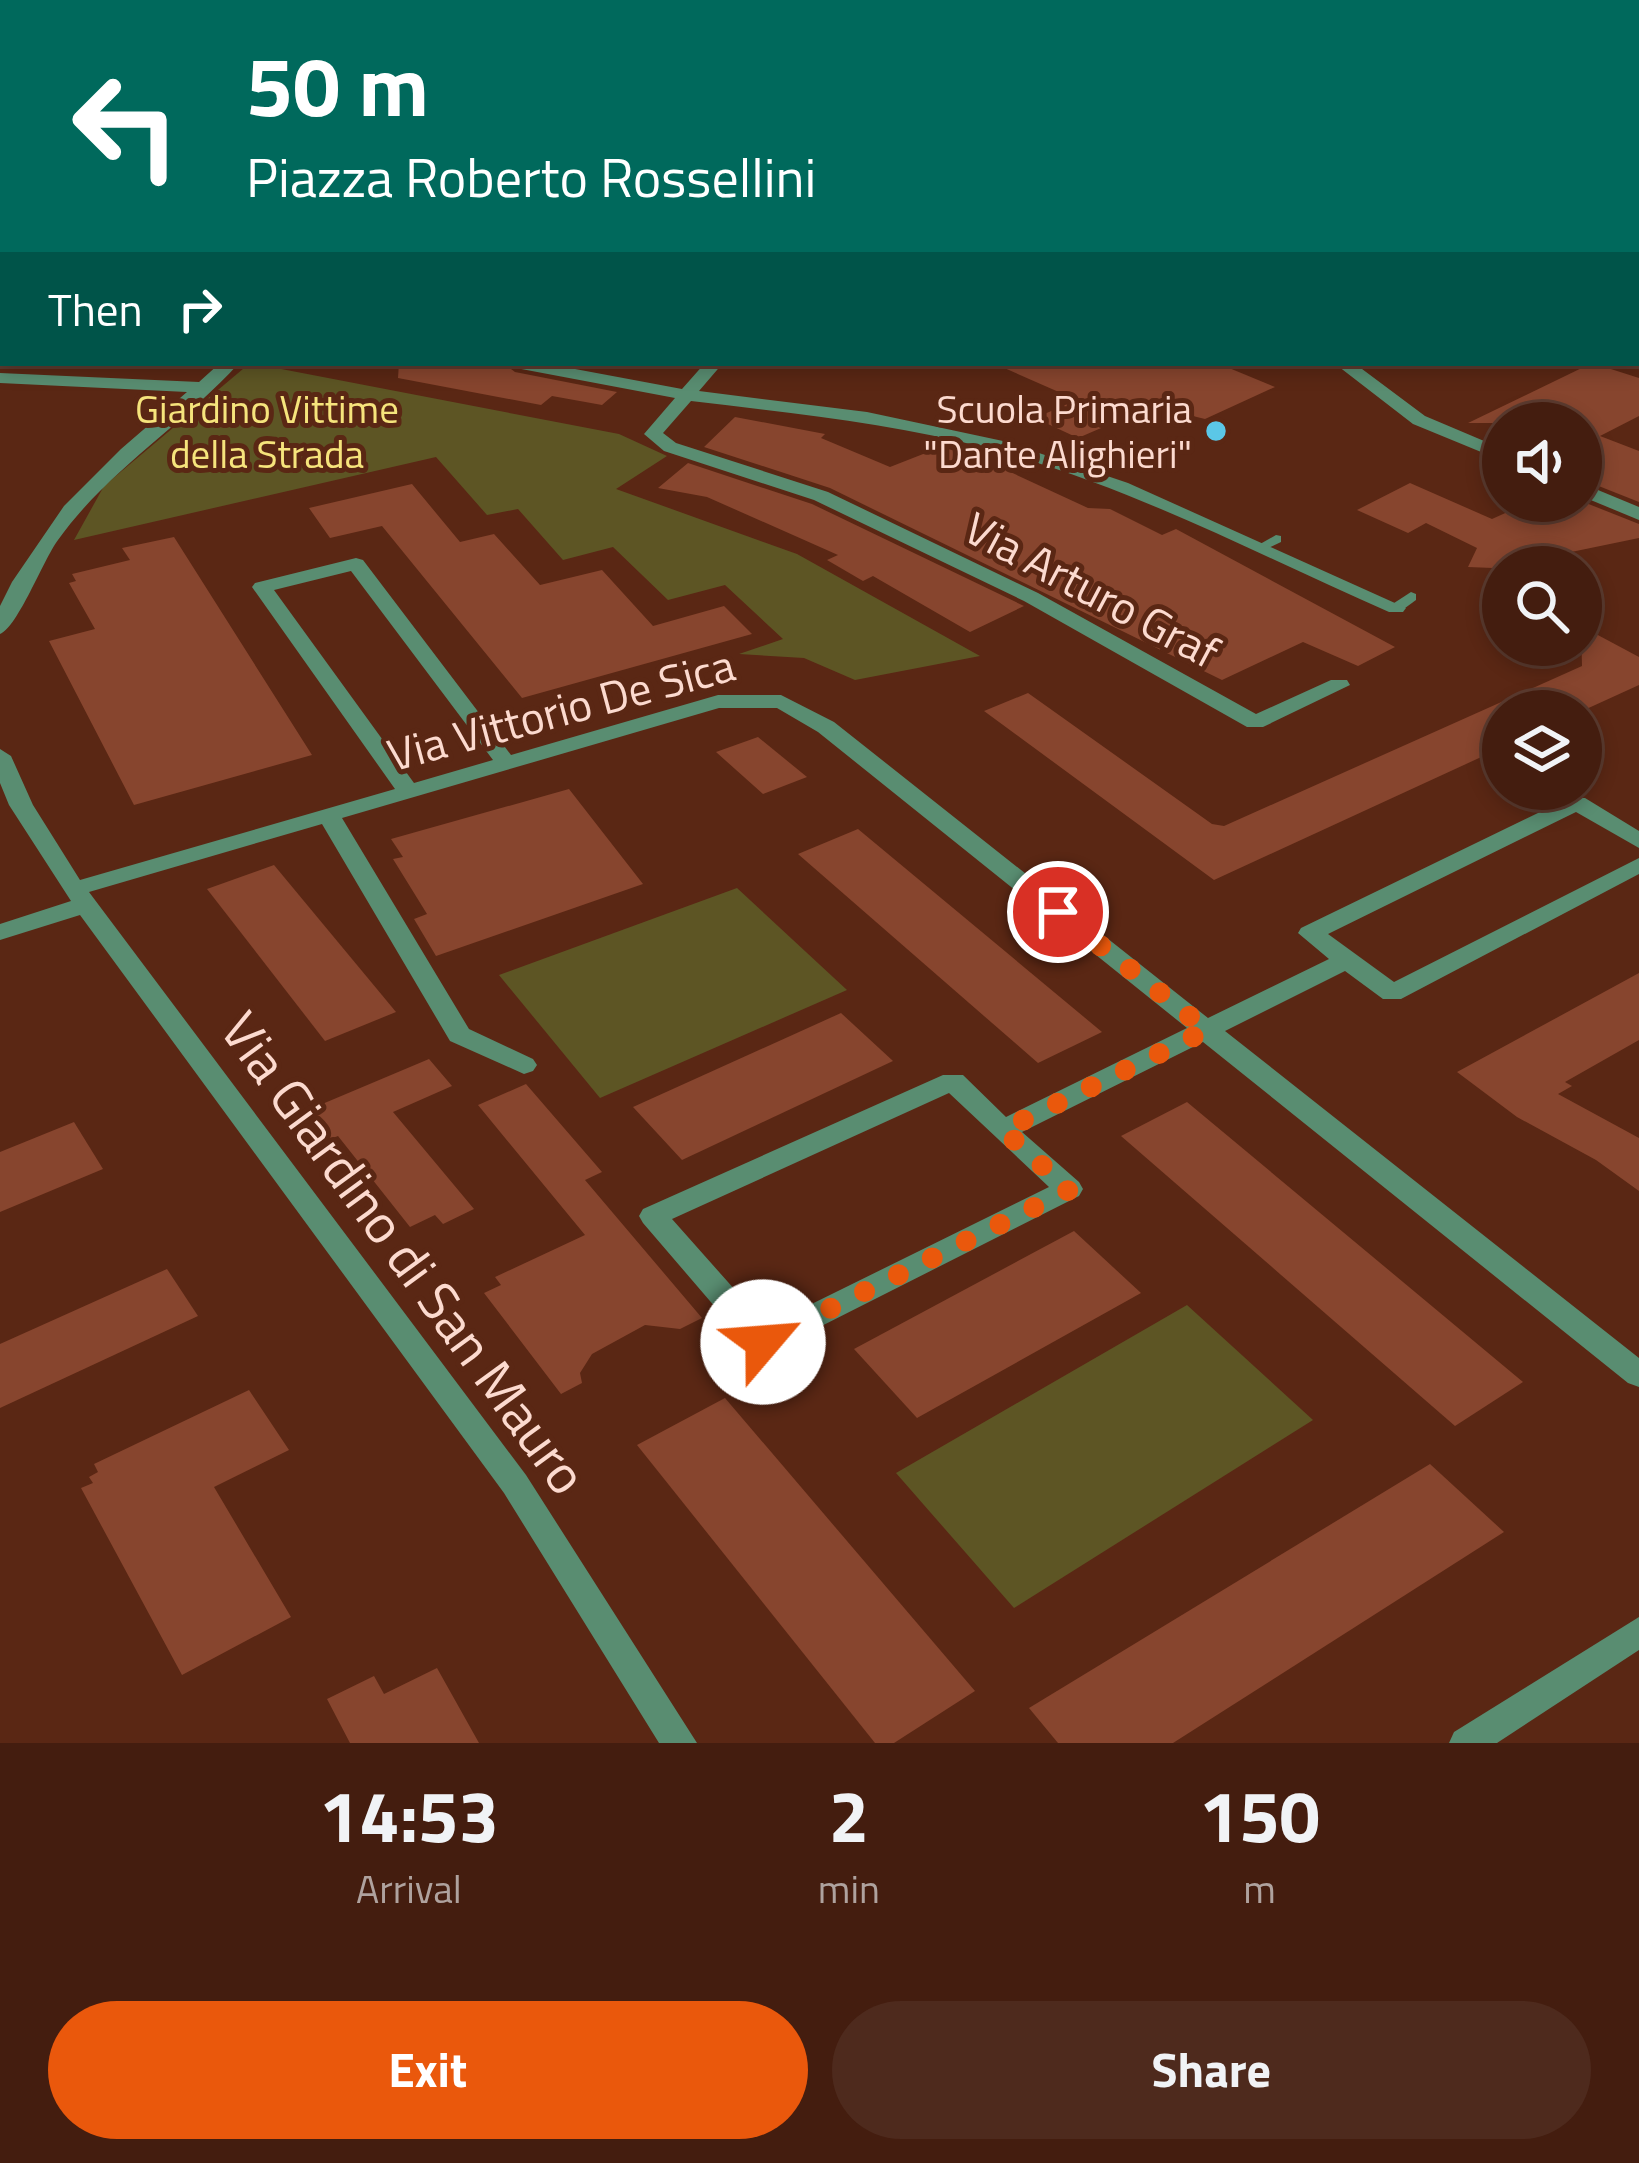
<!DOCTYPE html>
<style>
:root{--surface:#441d0f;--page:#4e2a1d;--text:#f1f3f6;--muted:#afa29e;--line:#5c3b2f;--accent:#ea580c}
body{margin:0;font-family:"Titillium Web",sans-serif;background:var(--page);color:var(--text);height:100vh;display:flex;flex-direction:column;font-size:45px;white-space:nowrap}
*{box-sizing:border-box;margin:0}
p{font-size:39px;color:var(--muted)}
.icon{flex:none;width:66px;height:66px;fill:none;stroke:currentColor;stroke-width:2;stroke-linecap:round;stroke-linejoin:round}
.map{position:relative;height:1743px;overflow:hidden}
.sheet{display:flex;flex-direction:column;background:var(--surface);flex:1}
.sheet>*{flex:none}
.guide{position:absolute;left:0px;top:0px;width:1641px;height:366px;box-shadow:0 6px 18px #0003,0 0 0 3px var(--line);background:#00695c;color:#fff;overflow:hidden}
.controls{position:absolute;left:1482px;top:402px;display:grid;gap:24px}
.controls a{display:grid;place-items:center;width:120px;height:120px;border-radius:50%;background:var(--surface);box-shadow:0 6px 18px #0003,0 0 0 3px var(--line);font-size:60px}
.pin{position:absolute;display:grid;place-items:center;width:102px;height:102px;color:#fff;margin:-51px;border:6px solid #fff;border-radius:50%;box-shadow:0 3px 12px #0007}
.me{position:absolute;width:132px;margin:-66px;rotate:63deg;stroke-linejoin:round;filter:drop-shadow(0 0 9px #0008)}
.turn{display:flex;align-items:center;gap:42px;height:252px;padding:0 48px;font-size:54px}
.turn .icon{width:156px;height:156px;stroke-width:2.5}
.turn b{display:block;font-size:84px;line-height:102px}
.then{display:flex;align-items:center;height:114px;padding:0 48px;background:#0003;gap:24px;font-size:45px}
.eta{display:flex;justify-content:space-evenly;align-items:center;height:204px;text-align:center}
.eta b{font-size:72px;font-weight:700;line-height:84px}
.cta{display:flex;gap:24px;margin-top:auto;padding:24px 48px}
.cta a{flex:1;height:138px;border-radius:72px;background:var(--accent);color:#fff;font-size:48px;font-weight:700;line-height:138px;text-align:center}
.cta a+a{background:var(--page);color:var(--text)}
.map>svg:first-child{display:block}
.green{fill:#5d5524}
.building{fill:#87452e}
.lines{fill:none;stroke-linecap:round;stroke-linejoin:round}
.lane{fill:#598d71;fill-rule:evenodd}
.street{fill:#598d71;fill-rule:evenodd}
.secondary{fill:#67bd91;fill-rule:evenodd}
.route{stroke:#ea580c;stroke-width:21;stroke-dasharray:0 37.8}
.poi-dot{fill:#5bc7e7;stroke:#5a2714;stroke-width:4.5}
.labels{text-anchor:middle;stroke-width:10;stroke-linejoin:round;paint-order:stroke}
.far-park-label{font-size:39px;fill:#f6e47c;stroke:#5a2714}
.far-poi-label{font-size:39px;fill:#fcdacf;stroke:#5a2714;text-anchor:end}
.street-label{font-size:45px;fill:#fcdacf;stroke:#5a2714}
.near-street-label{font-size:54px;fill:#fcdacf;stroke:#5a2714}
</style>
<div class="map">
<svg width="1639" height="1743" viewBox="0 0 1639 1743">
<rect width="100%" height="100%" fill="#5a2714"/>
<g class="green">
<path d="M 250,363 L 619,434 L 667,456 L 616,489 L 797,554 L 980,656 L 855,680 L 804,658 L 739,654 L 783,639 L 725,585 L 668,600 L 613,547 L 563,560 L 518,509 L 487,515 L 436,457 L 74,540 L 104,486 Z"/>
<path d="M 737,888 L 847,990 L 600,1098 L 499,975 Z"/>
<path d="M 1187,1305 L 1313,1420 L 1014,1608 L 896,1473 Z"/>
</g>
<g class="building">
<path d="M 399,363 L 503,363 L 515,372 L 617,392 L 602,405 L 552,396 L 541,405 L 398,378 Z"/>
<path d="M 993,363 L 1217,363 L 1275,387 L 1205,419 L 1152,406 L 1078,438 L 1035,418 L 1077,400 Z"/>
<path d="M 1592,363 L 1639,378 L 1639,416 L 1600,436 L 1639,451 L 1639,502 L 1581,479 L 1581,423 L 1468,423 Z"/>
<path d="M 735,417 L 825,434 L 821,438 L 890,467 L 941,447 L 980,458 L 1088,508 L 1110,509 L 1162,535 L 1176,529 L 1395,647 L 1358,666 L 1303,642 L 1222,680 L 830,488 L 704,447 Z"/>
<path d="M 688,463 L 812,504 L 1024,606 L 970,632 L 873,576 L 863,581 L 827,560 L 838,555 L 707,497 L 658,488 Z"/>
<path d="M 1410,483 L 1492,519 L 1532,501 L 1581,501 L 1639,524 L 1639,538 L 1493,568 L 1468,567 L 1477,548 L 1426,523 L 1408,533 L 1357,510 Z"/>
<path d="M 412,484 L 460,542 L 494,534 L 540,585 L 602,570 L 653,626 L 724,606 L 752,634 L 522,698 L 382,526 L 330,538 L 309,508 Z"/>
<path d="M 174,537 L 312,755 L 134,805 L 49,641 L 95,629 L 69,583 L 76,581 L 72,574 L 130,560 L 122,548 Z"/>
<path d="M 1581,626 L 1639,657 L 1639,685 L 1582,711 L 1503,711 L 1503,747 L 1214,880 L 984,711 L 1028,693 L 1212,824 L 1224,826 L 1582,666 Z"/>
<path d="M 758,737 L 807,777 L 763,794 L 716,752 Z"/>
<path d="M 569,789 L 643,884 L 436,956 L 414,919 L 427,914 L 393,859 L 403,857 L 391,839 Z"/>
<path d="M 858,829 L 1102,1032 L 1038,1063 L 798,854 Z"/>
<path d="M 274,865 L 396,1012 L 325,1041 L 207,889 Z"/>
<path d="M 1639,973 L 1639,1040 L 1565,1082 L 1572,1086 L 1558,1094 L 1639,1138 L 1639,1191 L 1596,1160 L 1517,1117 L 1457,1072 Z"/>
<path d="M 841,1013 L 893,1061 L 682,1160 L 633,1107 Z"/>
<path d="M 429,1059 L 452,1086 L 393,1112 L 474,1209 L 443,1224 L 435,1215 L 410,1227 L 338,1136 L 330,1139 L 308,1110 Z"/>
<path d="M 526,1084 L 602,1172 L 585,1180 L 702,1318 L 680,1329 L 645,1325 L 592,1354 L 580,1373 L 582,1383 L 561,1394 L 484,1293 L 501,1285 L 495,1277 L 585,1235 L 478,1105 Z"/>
<path d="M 1187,1102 L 1523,1382 L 1455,1426 L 1121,1136 Z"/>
<path d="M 74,1122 L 103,1169 L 0,1212 L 0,1152 Z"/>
<path d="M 1074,1231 L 1141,1293 L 917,1418 L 854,1349 Z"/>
<path d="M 167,1269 L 198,1316 L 0,1408 L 0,1344 Z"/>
<path d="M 249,1390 L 289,1450 L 214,1487 L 291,1617 L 182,1675 L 81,1488 L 93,1483 L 89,1477 L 98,1472 L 94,1464 Z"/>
<path d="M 725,1398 L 975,1691 L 894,1743 L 875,1743 L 637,1445 Z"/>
<path d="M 1430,1464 L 1504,1532 L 1173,1743 L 1058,1743 L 1029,1708 Z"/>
<path d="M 437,1668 L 479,1743 L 350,1743 L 327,1699 L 374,1676 L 384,1694 Z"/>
</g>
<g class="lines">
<g class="lane">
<path d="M 131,0 L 157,0 L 164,3 L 138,3 Z"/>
<path d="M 1276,535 L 1281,536 L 1281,542 L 1260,552 L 1253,548 Z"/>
<path d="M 1411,592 L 1416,594 L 1416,600 L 1401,611 L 1391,611 L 1391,605 Z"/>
</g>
<g class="street">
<path d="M 1092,0 L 1105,0 L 1107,3 L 1094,3 Z"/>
<path d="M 1419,0 L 1458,0 L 1461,3 L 1423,3 Z"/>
<rect x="1638" y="22" width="1" height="8"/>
<rect x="1638" y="121" width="1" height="8"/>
<rect x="1638" y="203" width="1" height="8"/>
<path d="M 0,262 L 3,263 L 3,273 L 0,272 Z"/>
<path d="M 3,309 L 3,320 L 0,321 L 0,310 Z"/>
<path d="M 220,363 L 239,363 C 182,426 108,470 58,540 C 43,560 18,627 0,634 L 0,606 L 12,582 L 64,506 L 121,449 L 187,392 L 0,383 L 0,373 L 199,382 Z"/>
<path d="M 507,363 L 543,363 L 682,389 L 705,363 L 723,363 L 699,391 L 867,412 L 1003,441 L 1128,483 L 1406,608 L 1403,612 L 1389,612 C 1259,555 1128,485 990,449 C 892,423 791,413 691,401 L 663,433 L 676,443 L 828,492 L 1038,593 L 1256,714 L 1331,680 L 1347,680 L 1350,685 L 1263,727 L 1247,727 L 1024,601 L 814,500 L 664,451 L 644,434 L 675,398 L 516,368 Z"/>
<path d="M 1334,363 L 1354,363 L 1425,416 L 1503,449 L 1503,461 L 1413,424 Z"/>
<path d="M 1581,483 L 1639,507 L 1639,520 L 1581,496 Z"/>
<path d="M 356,558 L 363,560 L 511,755 L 718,695 L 781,695 L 834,722 L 1208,1018 L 1329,959 L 1298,933 L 1301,928 L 1569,798 L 1585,798 L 1639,831 L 1639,848 L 1576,812 L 1328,934 L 1394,982 L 1639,858 L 1639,874 L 1401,999 L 1383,999 L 1345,971 L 1225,1031 L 1639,1358 L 1639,1387 L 1628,1383 L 1203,1042 L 1022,1132 L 1079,1182 L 1083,1189 L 1079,1196 L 774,1350 L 763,1354 L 752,1350 L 643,1223 L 639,1216 L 643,1209 L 943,1075 L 963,1075 L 1006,1117 L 1187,1028 L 818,732 L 777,708 L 719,708 L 342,818 L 469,1029 L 533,1059 L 537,1065 L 533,1071 L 524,1074 L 450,1041 L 322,824 L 89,892 L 526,1475 L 697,1743 L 659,1743 L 504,1493 L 80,915 L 0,940 L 0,924 L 71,901 L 9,805 L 0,783 L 0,749 L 11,756 L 33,805 L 80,880 L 395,789 L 252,587 L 255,583 ZM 351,571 L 493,760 L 414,783 L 274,590 ZM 949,1093 L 1049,1187 L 767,1326 L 672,1219 Z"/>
<path d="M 1639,1617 L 1639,1650 L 1497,1743 L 1449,1743 L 1454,1732 Z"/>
</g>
<g class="secondary">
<path d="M 230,0 L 243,0 L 245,3 L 232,3 Z"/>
<path d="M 1509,0 L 1522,0 L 1507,3 Z"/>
<rect x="1638" y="260" width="1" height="10"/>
</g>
</g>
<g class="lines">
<path class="route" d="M 763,1342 L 1069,1190 L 1003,1130 L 1207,1030 L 1058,912"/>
</g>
<circle class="poi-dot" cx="1216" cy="431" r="12"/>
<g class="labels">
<g class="far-park-label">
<text x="267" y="423">Giardino Vittime<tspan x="267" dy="45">della Strada</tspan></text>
</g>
<g class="far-poi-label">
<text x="1192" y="423">Scuola Primaria<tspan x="1192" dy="45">"Dante Alighieri"</tspan></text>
</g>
<g class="street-label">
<text transform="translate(1092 590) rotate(28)" y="16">Via Arturo Graf</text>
<text transform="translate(561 710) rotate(-15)" y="16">Via Vittorio De Sica</text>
</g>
<g class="near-street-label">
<text transform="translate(404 1253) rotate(54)" y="19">Via Giardino di San Mauro</text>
</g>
</g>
</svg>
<div class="controls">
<a><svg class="icon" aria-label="sound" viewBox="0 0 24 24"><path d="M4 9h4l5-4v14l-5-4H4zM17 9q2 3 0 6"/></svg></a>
<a><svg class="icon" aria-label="search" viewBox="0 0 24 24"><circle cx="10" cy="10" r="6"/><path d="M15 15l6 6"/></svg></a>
<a><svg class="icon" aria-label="layers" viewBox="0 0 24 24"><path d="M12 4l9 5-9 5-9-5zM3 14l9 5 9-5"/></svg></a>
</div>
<div class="pin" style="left:1058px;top:912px;background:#d93025"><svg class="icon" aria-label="arrive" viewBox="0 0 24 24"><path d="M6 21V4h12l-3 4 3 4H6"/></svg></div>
<svg class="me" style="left:763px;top:1342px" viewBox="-20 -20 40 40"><circle r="19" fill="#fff"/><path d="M0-13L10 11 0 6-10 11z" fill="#ea580c"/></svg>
<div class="guide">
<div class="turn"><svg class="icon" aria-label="left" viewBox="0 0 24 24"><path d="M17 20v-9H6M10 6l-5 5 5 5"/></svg><div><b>50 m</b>Piazza Roberto Rossellini</div></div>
<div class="then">Then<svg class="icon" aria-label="right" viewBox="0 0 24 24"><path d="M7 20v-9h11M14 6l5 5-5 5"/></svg></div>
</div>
</div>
<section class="sheet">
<div class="eta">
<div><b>14:53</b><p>Arrival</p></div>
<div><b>2</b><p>min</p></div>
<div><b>150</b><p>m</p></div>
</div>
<div class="cta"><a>Exit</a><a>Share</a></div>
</section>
